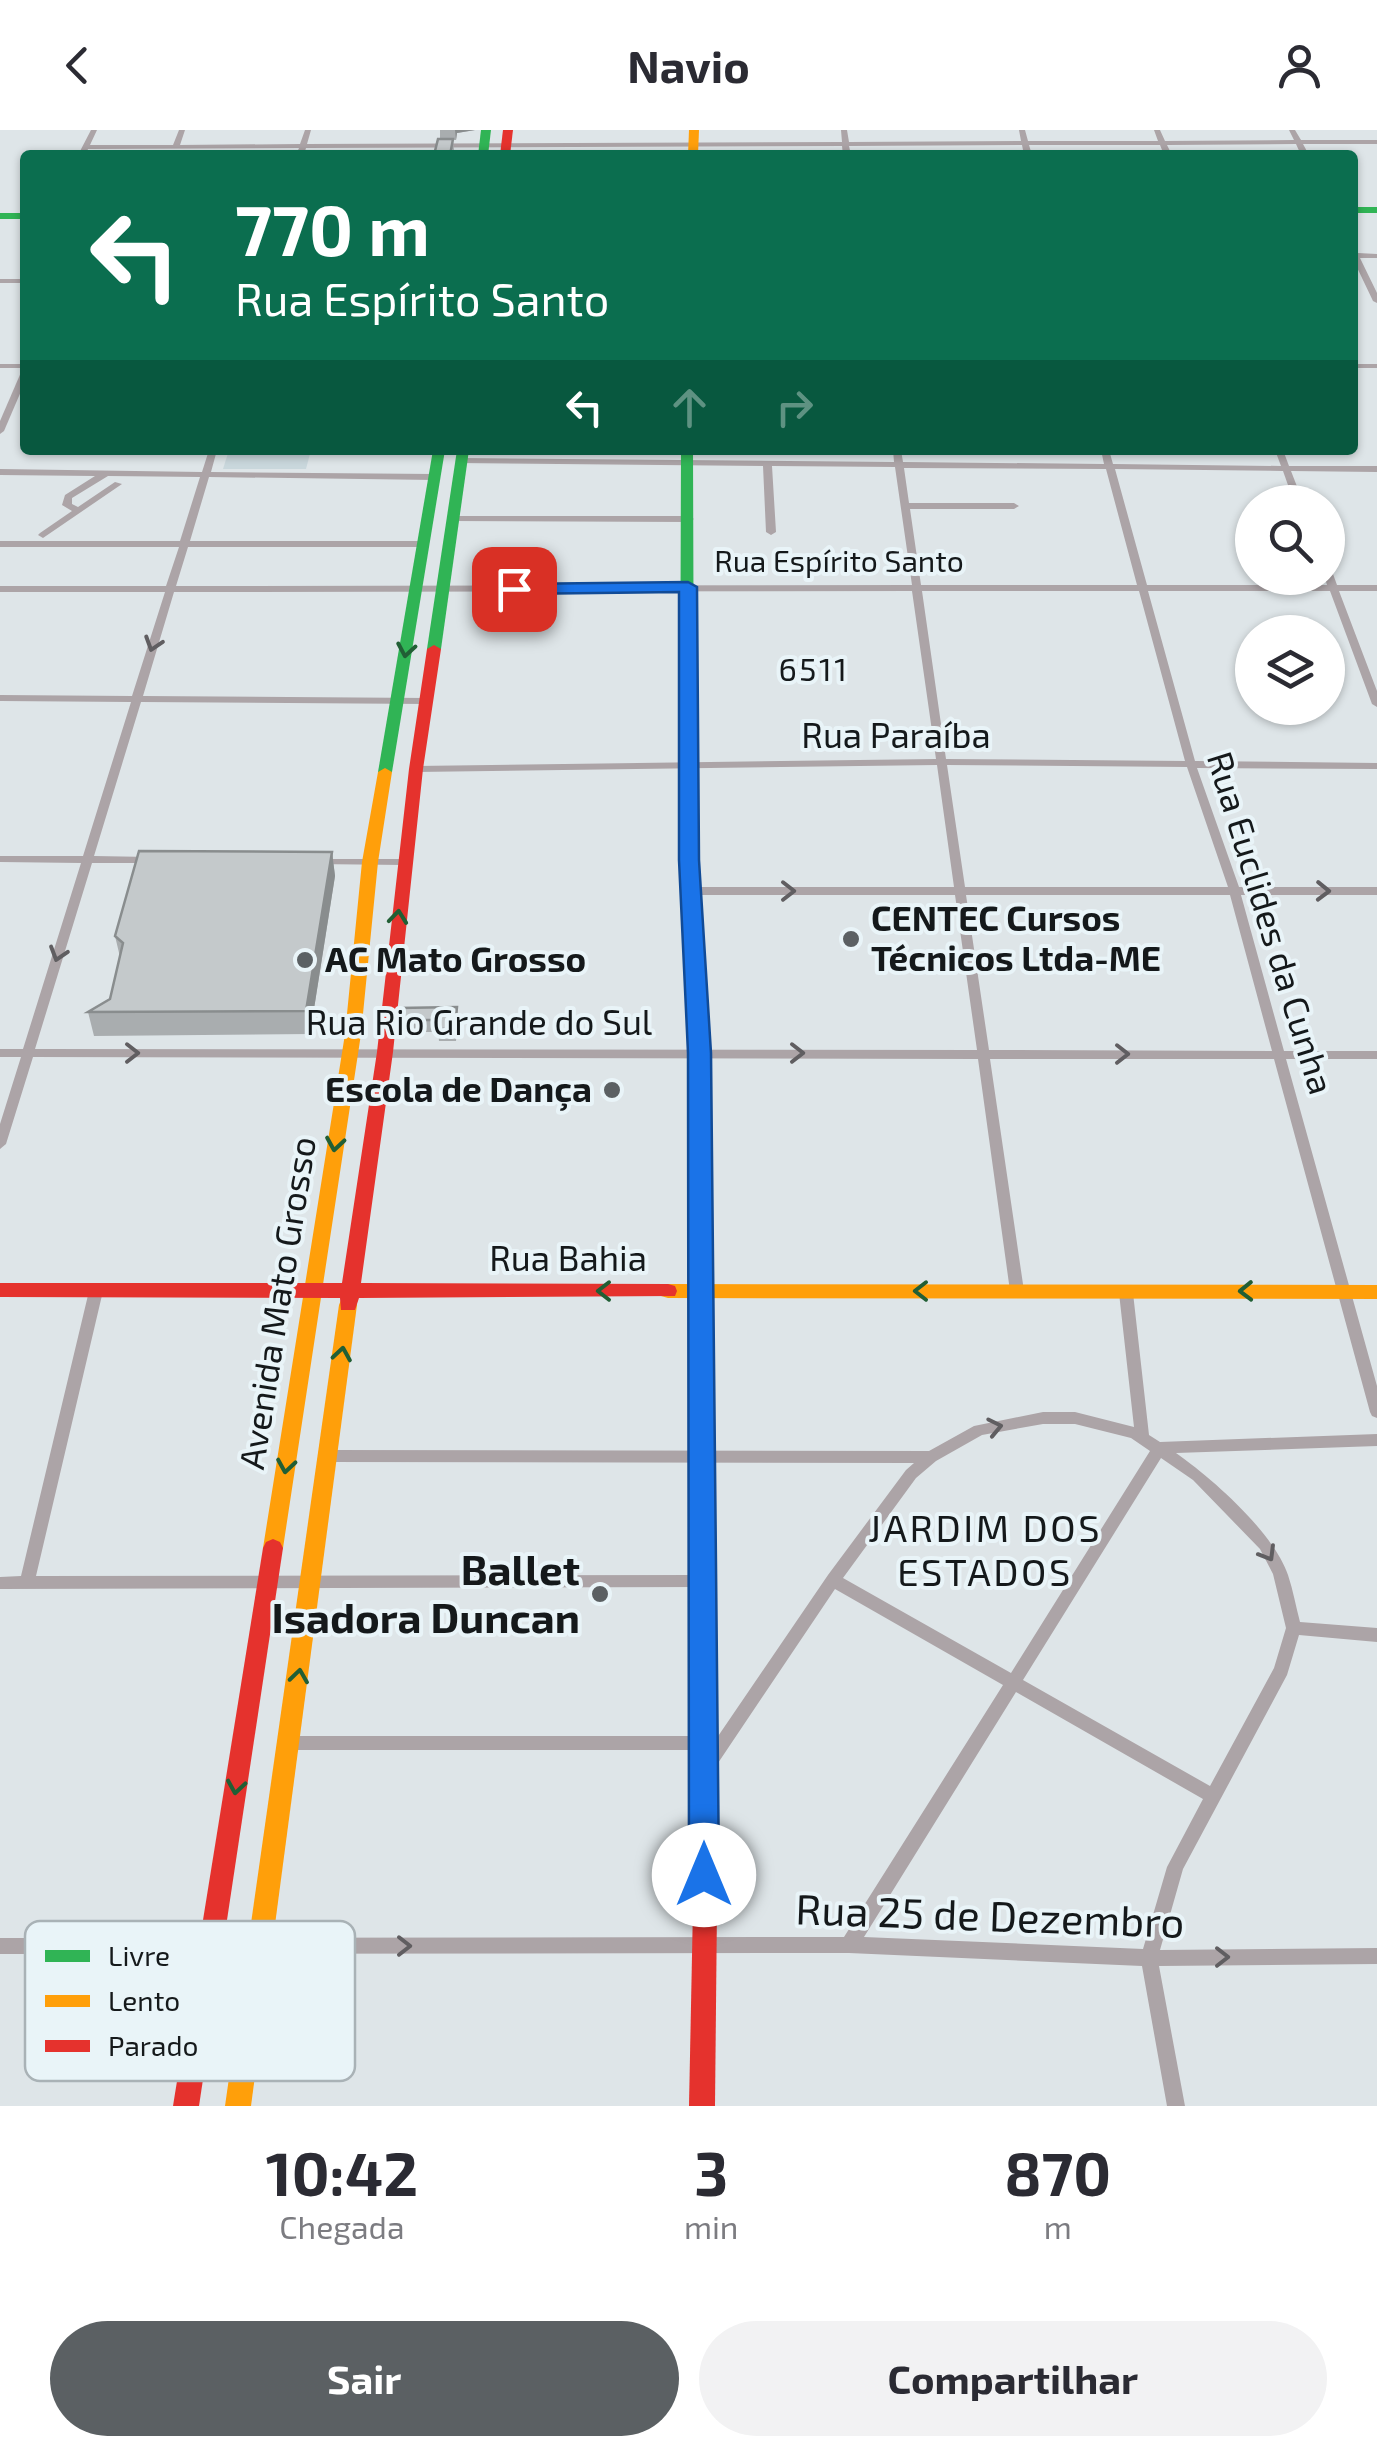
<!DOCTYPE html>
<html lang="pt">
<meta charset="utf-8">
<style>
:root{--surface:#fff;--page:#f2f2f3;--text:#2b2b33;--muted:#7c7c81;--accent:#5b6063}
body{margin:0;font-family:"Exo 2",sans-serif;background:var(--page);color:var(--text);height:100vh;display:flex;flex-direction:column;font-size:38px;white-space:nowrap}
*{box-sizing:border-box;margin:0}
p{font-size:32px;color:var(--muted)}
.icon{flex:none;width:55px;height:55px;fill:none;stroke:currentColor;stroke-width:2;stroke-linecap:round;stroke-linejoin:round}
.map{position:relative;height:1976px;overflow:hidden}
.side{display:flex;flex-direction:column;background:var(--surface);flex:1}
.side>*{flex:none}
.top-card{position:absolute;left:20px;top:20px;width:1338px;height:305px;border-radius:10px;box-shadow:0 2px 8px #0004;background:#0b6e4f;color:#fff;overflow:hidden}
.fabs{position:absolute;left:1235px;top:355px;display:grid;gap:20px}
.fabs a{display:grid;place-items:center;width:110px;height:110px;border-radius:50%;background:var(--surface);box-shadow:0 2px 8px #0004;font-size:50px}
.pin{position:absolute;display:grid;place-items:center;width:85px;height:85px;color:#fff;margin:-42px;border-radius:20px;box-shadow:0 5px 15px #0006}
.me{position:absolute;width:110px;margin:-55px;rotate:0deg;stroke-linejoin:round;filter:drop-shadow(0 0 8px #0008)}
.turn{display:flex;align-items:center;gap:35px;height:210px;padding:0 50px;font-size:45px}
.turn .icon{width:130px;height:130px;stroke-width:2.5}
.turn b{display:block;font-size:70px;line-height:85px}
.lanes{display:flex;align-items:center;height:95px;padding:0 50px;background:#0003;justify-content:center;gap:50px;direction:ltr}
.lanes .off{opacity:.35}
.eta{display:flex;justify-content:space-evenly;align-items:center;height:170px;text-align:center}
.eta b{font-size:60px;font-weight:700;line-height:70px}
.primary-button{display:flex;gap:20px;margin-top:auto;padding:20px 50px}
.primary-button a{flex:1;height:115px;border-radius:60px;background:var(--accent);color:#fff;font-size:40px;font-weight:700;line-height:115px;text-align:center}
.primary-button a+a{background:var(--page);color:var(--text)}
header{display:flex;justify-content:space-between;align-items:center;height:130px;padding:0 50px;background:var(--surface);font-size:45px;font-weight:700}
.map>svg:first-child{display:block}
.built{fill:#c9d7dc}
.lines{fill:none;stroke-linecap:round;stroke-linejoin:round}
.street{fill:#aca4a7;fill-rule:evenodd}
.fast{fill:#30b455;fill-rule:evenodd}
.slow{fill:#ff9f0a;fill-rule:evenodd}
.jam{fill:#e5322d;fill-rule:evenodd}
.wall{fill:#a9adaf}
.shaded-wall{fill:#898d8e}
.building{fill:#c4c9cb;stroke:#898d8e;stroke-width:2.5}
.oneway{stroke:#605e61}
.oneway2{stroke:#215f35}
.route{fill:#1a73e8;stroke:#114b97;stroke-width:2.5}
.poi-dot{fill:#5b6063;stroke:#e9f4f8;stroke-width:4}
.labels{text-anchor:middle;stroke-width:8;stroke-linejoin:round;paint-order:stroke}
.far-street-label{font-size:30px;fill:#15191b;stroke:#e9f4f8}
.far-neighbourhood-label{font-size:32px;letter-spacing:2.5px;fill:#15191b;stroke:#e9f4f8}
.street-label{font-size:35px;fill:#15191b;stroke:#e9f4f8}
.poi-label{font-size:35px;font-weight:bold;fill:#15191b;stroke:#e9f4f8;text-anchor:start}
.neighbourhood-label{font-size:38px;letter-spacing:2.5px;fill:#15191b;stroke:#e9f4f8}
.near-poi-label{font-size:42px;font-weight:bold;fill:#15191b;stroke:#e9f4f8;text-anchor:end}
.near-street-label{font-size:42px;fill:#15191b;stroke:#e9f4f8}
.key{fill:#e9f4f8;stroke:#a9b2b6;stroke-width:2.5}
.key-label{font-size:28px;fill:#15191b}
</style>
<header><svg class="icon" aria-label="back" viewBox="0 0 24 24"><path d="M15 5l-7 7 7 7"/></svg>Navio<svg class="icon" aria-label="person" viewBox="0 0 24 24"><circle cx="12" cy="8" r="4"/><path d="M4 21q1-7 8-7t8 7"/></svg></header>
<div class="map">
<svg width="1377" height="1976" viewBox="0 0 1377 1976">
<rect width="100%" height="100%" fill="#dee5e8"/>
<path class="built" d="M 229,320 L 311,320 L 306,339 L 223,339 Z"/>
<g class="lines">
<g class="street">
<path d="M 91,0 L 97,0 L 90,15 L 173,15 L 179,0 L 185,0 L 180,15 L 300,14 L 305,0 L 311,0 L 307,14 L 842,12 L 841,0 L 847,0 L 849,12 L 1021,11 L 1019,0 L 1025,0 L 1028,11 L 1158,11 L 1154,0 L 1160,0 L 1165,11 L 1294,10 L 1289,0 L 1295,0 L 1301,10 L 1377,10 L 1377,14 L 1303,14 L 1309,25 L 1301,25 L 1296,14 L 1167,15 L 1172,25 L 1164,25 L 1160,15 L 1029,15 L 1032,25 L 1024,25 L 1022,15 L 849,16 L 851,25 L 843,25 L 842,16 L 306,18 L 304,25 L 296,25 L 299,18 L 88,19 L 86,25 L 78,25 Z"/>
<path d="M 1352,116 L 1358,123 L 1377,124 L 1377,128 L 1360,128 L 1377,163 L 1377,173 L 1373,171 L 1352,127 Z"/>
<rect x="0" y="149" width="25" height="4"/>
<rect x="0" y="234" width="25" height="4"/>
<rect x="1352" y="234" width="25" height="4"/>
<path d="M 22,240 L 25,240 L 25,252 L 4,301 L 0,304 L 0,291 Z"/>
<path d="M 209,320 L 217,320 L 211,342 L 434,344 L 438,347 L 434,350 L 209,347 L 190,411 L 422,411 L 427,414 L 422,417 L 188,417 L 176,456 L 912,455 L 895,337 L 772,336 L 776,402 L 771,405 L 766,402 L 763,336 L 459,333 L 458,331 L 462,328 L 894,332 L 893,320 L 901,320 L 903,332 L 1104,334 L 1101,320 L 1109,320 L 1113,334 L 1281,336 L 1275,320 L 1283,320 L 1289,336 L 1377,336 L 1377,342 L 1291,341 L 1303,372 L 1294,372 L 1283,341 L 1115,339 L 1147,455 L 1327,455 L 1325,448 L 1328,448 L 1328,441 L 1333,444 L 1337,455 L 1377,455 L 1377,461 L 1339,461 L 1377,561 L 1377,577 L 1372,574 L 1330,461 L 1148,461 L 1195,631 L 1377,633 L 1377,639 L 1197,638 L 1239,757 L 1377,757 L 1377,765 L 1241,765 L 1284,921 L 1377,921 L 1377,929 L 1286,929 L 1377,1256 L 1377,1288 L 1372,1286 L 1370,1282 L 1274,929 L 990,929 L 1024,1161 L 1022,1165 L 1012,1165 L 1010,1161 L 978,929 L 33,927 L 6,1014 L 0,1019 L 0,994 L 21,927 L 0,927 L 0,919 L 23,919 L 81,733 L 0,732 L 0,726 L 83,726 L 131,572 L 0,571 L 0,565 L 132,566 L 165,462 L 0,462 L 0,456 L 166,456 L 179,417 L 0,417 L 0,411 L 180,411 L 200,347 L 108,346 L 72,368 L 72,374 L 78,377 L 115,352 L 122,354 L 43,408 L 38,405 L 40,403 L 72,381 L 62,375 L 65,365 L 95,346 L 0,345 L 0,339 L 202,342 ZM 904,338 L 1106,339 L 1137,455 L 921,455 L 910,379 L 1014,379 L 1019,376 L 1014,373 L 909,373 ZM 912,461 L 936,629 L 416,636 L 411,639 L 416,642 L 937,635 L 954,757 L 690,757 L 684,761 L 690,765 L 955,765 L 977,920 L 35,919 L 92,733 L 151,733 L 157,730 L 151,727 L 94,726 L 141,572 L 427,574 L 432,571 L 427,568 L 143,566 L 174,462 ZM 922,461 L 1139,461 L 1185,631 L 946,629 ZM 947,635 L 1187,637 L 1228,757 L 965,757 ZM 966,765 L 1230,765 L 1272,921 L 989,920 Z"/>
<path d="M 454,386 L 689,386 L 694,389 L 689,392 L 451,391 L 451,387 Z"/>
<path d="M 316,729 L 404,729 L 410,732 L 404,735 L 312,734 L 310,732 Z"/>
<path d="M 96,1156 L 101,1157 L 103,1161 L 36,1446 L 703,1445 L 708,1446 L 711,1451 L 708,1456 L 703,1457 L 0,1459 L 0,1447 L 21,1446 L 89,1161 L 91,1157 Z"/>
<path d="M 1126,1158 L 1131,1159 L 1133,1163 L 1149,1305 L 1160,1312 L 1377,1304 L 1377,1316 L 1176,1323 C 1213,1349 1273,1402 1288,1445 C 1293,1460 1296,1477 1300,1492 L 1377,1498 L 1377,1512 L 1299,1505 L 1287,1545 L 1183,1739 L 1160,1820 L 1377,1818 L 1377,1834 L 1159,1836 L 1185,1976 L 1167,1976 L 1142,1836 L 849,1823 L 0,1824 L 0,1808 L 844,1807 L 1003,1555 L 835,1459 L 714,1639 L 708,1641 L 702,1639 L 700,1634 L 710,1618 L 704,1620 L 289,1620 L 283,1618 L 281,1613 L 283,1608 L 289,1606 L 704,1606 L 710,1608 L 712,1613 L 710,1618 L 828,1445 L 906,1340 L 914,1333 L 326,1332 L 321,1330 L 319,1326 L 321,1322 L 326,1320 L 929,1321 L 974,1296 L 1043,1282 L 1075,1282 L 1134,1297 L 1119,1163 L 1121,1159 ZM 1043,1294 L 1075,1294 L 1131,1308 L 1150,1321 L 1011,1543 L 843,1448 L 916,1348 L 936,1331 L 982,1305 ZM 1161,1328 L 1193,1350 L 1260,1419 L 1273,1444 L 1286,1498 L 1274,1538 L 1210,1656 L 1023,1550 ZM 1016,1562 L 1203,1669 L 1167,1737 L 1143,1819 L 864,1807 Z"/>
</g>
<g class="fast">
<path d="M 481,0 L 491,0 L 488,25 L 478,25 Z"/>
<rect x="1352" y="77" width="25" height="6"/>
<rect x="0" y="83" width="25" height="6"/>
<path d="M 433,320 L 445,320 L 392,642 L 385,646 L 378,642 Z"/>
<path d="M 457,320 L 469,320 L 441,519 L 434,523 L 427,519 Z"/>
<path d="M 681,320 L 693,320 L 694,635 L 708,923 L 711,1188 L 708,1193 L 694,1193 L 691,1188 L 692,923 L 680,635 Z"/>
</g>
<g class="slow">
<path d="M 689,0 L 699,0 L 698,25 L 688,25 Z"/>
<path d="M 385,638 L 392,642 L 378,732 L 361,904 L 283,1418 L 280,1424 L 273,1427 L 266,1424 L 263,1418 L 345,904 L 362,732 L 378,642 Z"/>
<path d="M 668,1154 L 1377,1155 L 1377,1169 L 668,1168 L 661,1166 L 659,1161 L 661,1156 Z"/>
<path d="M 348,1168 L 355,1170 L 357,1175 L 251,1976 L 225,1976 L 339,1175 L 341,1170 Z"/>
<path d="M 701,1181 L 708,1183 L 711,1188 L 717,1776 L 713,1784 L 705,1787 L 697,1784 L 693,1776 L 691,1188 L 694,1183 Z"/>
</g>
<g class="jam">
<path d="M 503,0 L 513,0 L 510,25 L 500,25 Z"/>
<path d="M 434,515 L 441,519 L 423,639 L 393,922 L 361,1153 L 668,1154 L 675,1156 L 677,1161 L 675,1166 L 359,1168 L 355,1180 L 341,1180 L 340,1168 L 0,1167 L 0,1153 L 342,1153 L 377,922 L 409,639 L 427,519 Z"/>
<path d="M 273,1409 L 280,1412 L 283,1418 L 199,1976 L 173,1976 L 263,1418 L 266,1412 Z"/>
<path d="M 705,1765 L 713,1768 L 717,1776 L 715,1976 L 689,1976 L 693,1776 L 697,1768 Z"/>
</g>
</g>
<g class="wall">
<path d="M 440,0 L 475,0 L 457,3 L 456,10 L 453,10 L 454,21 L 440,9 Z"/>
<path d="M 332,722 L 335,746 L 310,904 L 94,906 L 88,882 L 110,869 L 120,827 L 115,806 Z"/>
<path d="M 458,889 L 456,911 L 439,911 L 438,902 L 399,902 L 397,890 Z"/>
</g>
<g class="shaded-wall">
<path d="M 455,0 L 475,0 L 457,3 L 456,10 Z"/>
<path d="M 332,722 L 335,746 L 310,904 L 306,881 Z"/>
</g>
<g class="building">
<path d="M 438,9 L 453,9 L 450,25 L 434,25 Z"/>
<path d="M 139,721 L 332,722 L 306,881 L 88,882 L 110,869 L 123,813 L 115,806 Z"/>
<path d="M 457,877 L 455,899 L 437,899 L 438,890 L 397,890 L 399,878 Z"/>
</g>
<defs><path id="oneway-chevron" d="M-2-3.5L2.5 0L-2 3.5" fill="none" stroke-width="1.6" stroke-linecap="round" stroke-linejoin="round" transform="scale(2.5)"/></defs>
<g class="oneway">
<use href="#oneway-chevron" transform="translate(153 514) rotate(108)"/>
<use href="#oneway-chevron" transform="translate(788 761)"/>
<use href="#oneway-chevron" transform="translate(1323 761) rotate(1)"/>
<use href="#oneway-chevron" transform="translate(58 824) rotate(107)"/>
<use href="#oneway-chevron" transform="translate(132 923)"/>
<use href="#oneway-chevron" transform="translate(797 923)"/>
<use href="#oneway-chevron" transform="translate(1122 924)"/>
<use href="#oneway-chevron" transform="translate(995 1297) rotate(-12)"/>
<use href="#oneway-chevron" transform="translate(1268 1424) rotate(59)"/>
<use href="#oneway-chevron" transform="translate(404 1816)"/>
<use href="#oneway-chevron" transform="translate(1222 1827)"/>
</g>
<g class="oneway2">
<use href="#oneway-chevron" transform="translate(406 520) rotate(100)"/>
<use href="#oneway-chevron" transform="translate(398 787) rotate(-84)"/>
<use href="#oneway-chevron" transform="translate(335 1014) rotate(99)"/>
<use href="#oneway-chevron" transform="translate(604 1161) rotate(180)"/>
<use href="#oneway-chevron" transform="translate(921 1161) rotate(180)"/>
<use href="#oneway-chevron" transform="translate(1246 1161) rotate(179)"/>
<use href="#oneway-chevron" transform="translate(342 1224) rotate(-81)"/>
<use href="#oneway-chevron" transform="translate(286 1336) rotate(99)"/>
<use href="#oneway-chevron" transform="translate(299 1546) rotate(-82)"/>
<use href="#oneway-chevron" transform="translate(236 1657) rotate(99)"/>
</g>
<path class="route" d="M 688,452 L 697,457 L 699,730 L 711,923 L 719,1745 L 715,1755 L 704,1759 L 693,1755 L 689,1745 L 688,923 L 679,730 L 679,462 L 514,464 L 505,459 L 514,454 Z"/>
<g class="poi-dot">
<circle cx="851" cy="809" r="10"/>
<circle cx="305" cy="830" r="10"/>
<circle cx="612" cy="960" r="10"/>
<circle cx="600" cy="1464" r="10"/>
</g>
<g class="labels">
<g class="far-street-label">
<text x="839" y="442">Rua Espírito Santo</text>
</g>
<g class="far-neighbourhood-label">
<text x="814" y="551">6511</text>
</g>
<g class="street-label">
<text x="896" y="618">Rua Paraíba</text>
<text transform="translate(1270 793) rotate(73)" y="12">Rua Euclides da Cunha</text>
<text x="479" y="905">Rua Rio Grande do Sul</text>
<text x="568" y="1141">Rua Bahia</text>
<text transform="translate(278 1173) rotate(-81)" y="12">Avenida Mato Grosso</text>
</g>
<g class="poi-label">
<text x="871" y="801">CENTEC Cursos<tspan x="871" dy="40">Técnicos Ltda-ME</tspan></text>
<text x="325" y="842">AC Mato Grosso</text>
<text x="592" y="972" text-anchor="end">Escola de Dança</text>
</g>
<g class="neighbourhood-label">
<text x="985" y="1412">JARDIM DOS<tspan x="985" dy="44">ESTADOS</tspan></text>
</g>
<g class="near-poi-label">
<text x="580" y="1455">Ballet<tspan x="580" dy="48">Isadora Duncan</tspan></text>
</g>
<g class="near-street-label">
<text transform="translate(990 1786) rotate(2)" y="15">Rua 25 de Dezembro</text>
</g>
</g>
<rect x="25" y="1791" width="330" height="160" rx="15" class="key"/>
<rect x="45" y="1820" width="45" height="12" fill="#30b455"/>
<rect x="45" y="1865" width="45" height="12" fill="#ff9f0a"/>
<rect x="45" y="1910" width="45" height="12" fill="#e5322d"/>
<g class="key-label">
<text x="108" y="1836">Livre</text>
<text x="108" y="1881">Lento</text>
<text x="108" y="1926">Parado</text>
</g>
</svg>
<div class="fabs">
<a><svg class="icon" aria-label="search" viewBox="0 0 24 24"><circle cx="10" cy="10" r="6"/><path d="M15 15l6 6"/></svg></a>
<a><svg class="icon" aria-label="layers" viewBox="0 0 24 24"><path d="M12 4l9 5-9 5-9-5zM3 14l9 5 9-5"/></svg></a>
</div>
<div class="pin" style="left:514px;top:459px;background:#d93025"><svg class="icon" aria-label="arrive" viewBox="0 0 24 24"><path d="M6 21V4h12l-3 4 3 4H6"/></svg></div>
<svg class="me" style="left:704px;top:1745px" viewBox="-20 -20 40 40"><circle r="19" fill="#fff"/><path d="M0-13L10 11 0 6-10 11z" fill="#1a73e8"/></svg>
<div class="top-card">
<div class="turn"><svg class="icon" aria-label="left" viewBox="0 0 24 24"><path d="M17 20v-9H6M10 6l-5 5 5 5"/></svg><div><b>770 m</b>Rua Espírito Santo</div></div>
<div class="lanes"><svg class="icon" aria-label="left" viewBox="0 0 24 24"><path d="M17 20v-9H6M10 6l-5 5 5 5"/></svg><svg class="icon off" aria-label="ahead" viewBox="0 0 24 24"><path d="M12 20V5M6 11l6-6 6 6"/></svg><svg class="icon off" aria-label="right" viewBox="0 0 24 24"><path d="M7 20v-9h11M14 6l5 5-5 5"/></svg></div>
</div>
</div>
<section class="side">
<div class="eta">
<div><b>10:42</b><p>Chegada</p></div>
<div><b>3</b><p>min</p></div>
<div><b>870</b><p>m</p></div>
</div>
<div class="primary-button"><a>Sair</a><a>Compartilhar</a></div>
</section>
